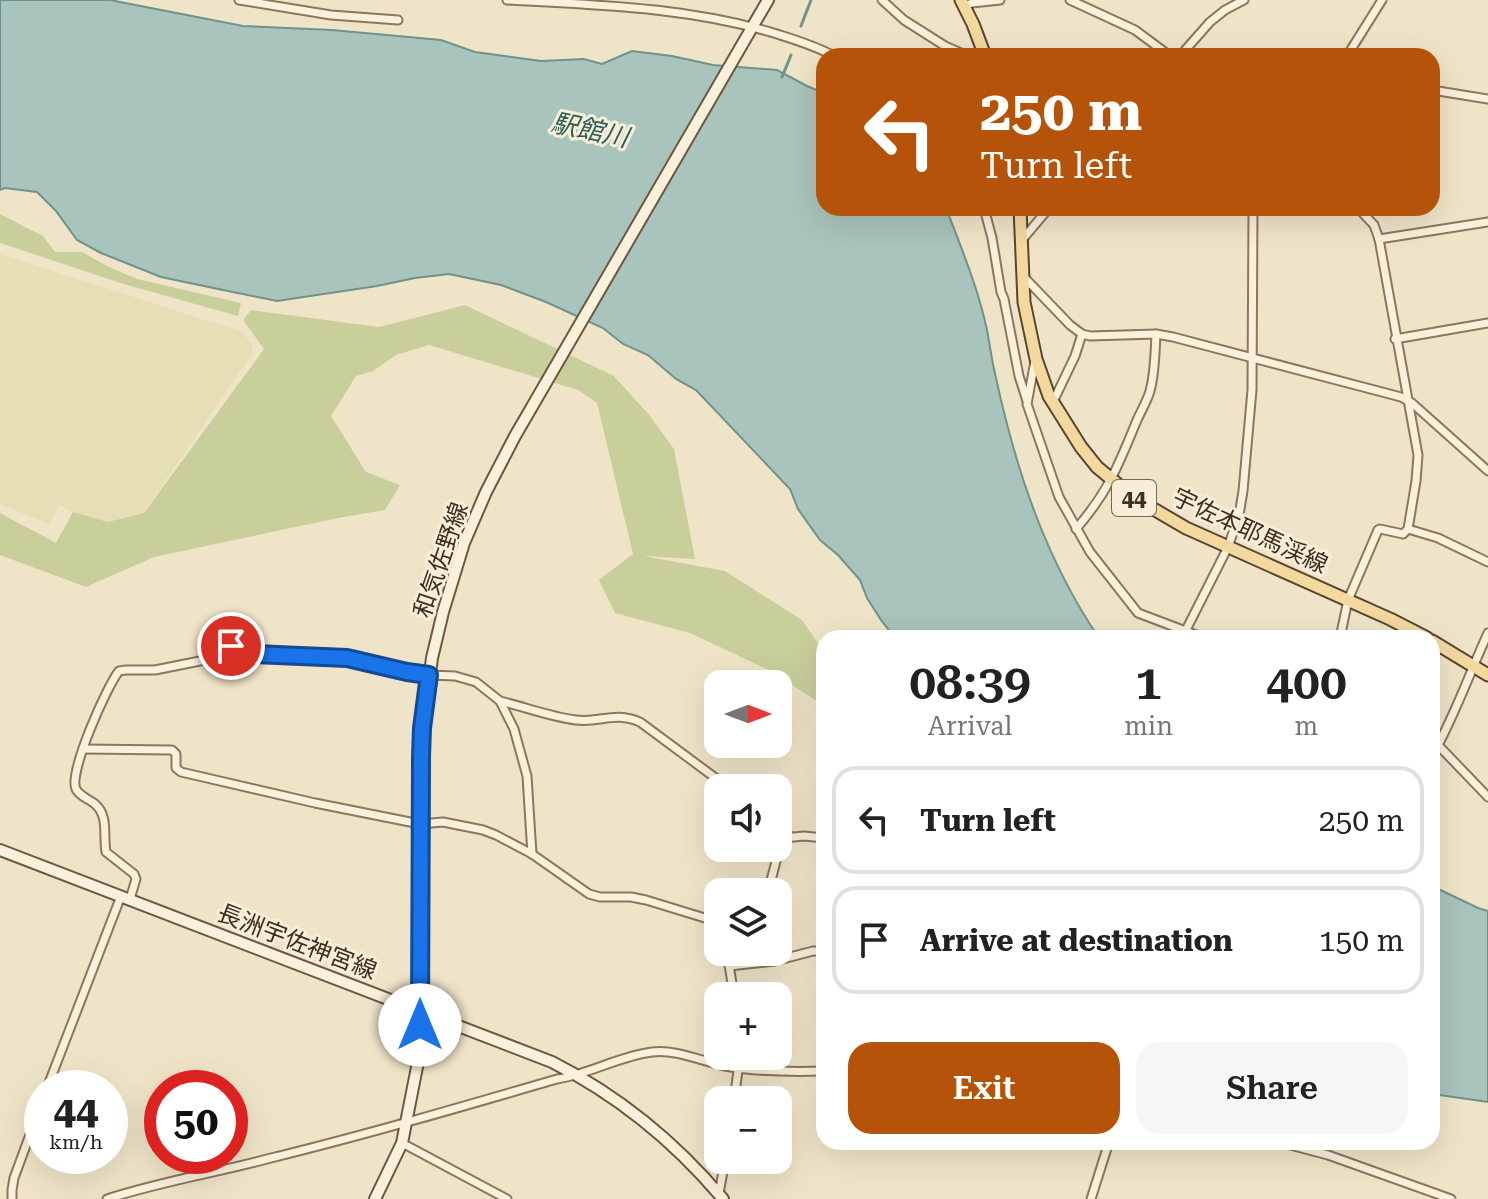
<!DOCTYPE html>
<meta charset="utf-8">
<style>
:root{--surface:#fff;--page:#f6f6f6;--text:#222;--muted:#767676;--line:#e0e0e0;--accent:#b45309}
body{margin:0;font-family:"Roboto Serif","Noto Sans JP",serif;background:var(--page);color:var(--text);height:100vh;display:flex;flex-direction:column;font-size:30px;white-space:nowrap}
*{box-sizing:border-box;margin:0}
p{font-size:26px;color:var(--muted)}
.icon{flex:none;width:44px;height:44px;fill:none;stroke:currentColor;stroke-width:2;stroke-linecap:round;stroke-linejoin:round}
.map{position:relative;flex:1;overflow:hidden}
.details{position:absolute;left:816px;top:630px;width:624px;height:520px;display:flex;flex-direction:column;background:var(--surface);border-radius:24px;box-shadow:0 8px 32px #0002}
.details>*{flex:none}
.guide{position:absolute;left:816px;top:48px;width:624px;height:168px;border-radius:24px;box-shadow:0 8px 32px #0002;background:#b45309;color:#fff;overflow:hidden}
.needle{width:52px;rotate:90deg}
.buttons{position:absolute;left:704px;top:670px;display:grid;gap:16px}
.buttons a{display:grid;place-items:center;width:88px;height:88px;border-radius:16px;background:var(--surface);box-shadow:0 8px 32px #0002;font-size:40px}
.speed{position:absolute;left:24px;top:1070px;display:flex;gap:16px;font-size:40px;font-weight:700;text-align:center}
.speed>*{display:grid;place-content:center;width:104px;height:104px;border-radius:50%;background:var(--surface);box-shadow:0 8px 32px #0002;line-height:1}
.speed small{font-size:20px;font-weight:400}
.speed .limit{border:12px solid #d22;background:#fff;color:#111}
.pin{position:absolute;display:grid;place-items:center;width:68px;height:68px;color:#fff;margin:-34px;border:4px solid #fff;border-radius:50%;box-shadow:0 2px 8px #0007}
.me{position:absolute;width:88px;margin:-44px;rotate:0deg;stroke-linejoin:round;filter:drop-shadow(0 0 6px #0008)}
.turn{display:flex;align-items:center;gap:28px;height:168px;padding:0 32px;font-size:36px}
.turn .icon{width:104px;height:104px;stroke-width:2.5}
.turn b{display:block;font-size:56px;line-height:68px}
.eta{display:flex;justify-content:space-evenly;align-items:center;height:136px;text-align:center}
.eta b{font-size:48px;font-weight:600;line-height:56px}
.action{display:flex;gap:16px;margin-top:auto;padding:16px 32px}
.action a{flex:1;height:92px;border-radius:24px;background:var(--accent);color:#fff;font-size:32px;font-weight:600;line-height:92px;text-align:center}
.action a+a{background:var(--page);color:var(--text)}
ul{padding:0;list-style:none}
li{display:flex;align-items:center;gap:24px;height:108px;margin:0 16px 12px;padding:0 16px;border:4px solid var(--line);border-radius:24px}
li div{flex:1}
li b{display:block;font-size:30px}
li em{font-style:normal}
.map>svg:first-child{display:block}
.farmland{fill:#e6deb5}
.green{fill:#c9cf9b}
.water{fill:#a9c4bc;stroke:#6f938a;stroke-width:2}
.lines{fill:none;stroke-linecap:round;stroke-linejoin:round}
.stream{stroke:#6f938a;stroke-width:3}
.street-casing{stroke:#8d765c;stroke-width:11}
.secondary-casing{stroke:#6f573f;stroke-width:14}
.primary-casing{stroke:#5b4430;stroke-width:15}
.street{stroke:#faf1dc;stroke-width:7}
.secondary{stroke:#faf1dc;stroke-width:10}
.primary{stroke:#f3d9a0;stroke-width:11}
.route-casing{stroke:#114b97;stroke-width:20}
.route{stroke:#1a73e8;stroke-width:14}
.labels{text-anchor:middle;stroke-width:6;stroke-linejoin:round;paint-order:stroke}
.shield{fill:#f7eed8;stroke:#756857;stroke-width:2}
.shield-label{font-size:22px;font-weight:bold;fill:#3d2e20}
.street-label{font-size:24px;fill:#3d2e20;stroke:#f7eed8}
.water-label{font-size:26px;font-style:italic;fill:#2f5d5a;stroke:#f7eed8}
</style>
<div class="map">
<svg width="1488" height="1199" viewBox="0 0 1488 1199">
<rect width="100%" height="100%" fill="#f0e4c8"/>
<path class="farmland" d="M 0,254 L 208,321 L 240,330 L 252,344 L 253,353 L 143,513 L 108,522 L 73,512 L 59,505 L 49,524 L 0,504 Z"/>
<g class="green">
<path d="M 0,214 L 43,236 L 55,252 L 82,252 L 107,266 L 137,279 L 241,303 L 238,316 L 120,283 L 0,243 Z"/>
<path d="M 465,305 L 614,376 L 650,416 L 674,449 L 695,559 L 644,556 L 725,571 L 802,620 L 824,652 L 824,706 L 773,672 L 690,633 L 615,613 L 599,580 L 633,554 L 597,403 L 578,390 L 429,345 L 396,355 L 373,371 L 356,376 L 331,416 L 366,472 L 400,485 L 385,510 L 338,518 L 154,557 L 86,587 L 0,555 L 0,513 L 56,543 L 73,512 L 108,522 L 144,513 L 264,349 L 243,320 L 251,310 L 379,327 Z"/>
</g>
<g class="water">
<path d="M 0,0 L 110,0 L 243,26 L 332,30 L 441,40 L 475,52 L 541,61 L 584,59 L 602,64 L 632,51 L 672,56 L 713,65 L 777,70 L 807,86 L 824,93 L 824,208 L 946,208 C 961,247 978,288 987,330 C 990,346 992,362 996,378 C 1016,470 1046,560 1099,638 L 895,638 L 881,620 L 867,598 L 860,580 L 838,555 L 820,540 L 798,509 L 790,489 L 696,390 L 676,379 L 648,355 L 623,344 L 603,328 L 546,302 L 501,285 L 449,274 L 415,278 L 377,286 L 277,301 L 223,290 L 161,277 L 101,253 L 77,240 L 56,211 L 37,192 L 5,188 L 0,190 Z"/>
<path d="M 1432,886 L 1478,908 L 1488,911 L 1488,1102 L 1432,1094 Z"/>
</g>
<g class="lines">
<g class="stream">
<path d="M 801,26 L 811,0"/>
<path d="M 782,77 L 791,55"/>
</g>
<defs>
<g id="street">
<path d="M 239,0 L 331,15 L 398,20"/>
<path d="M 507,0 C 597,5 689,7 777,34 C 796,40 816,46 834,56"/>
<path d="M 882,0 L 904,20 L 945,46 L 968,56"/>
<path d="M 1070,0 L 1135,30 L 1170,56"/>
<path d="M 964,6 L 972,3 L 1000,0"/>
<path d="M 1180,56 L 1210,22 L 1225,10 L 1244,0"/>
<path d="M 1347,56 L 1382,0"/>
<path d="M 1432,90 L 1488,99"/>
<path d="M 984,208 L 992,238 L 1001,292 L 1004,299 L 1019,376 L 1027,401"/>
<path d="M 1379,239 L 1488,222"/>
<path d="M 1022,240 L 1049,208"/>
<path d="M 1023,276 L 1070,325 L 1082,334 L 1090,336 L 1156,334 L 1173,337 L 1401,397 L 1412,403 L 1488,471"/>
<path d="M 1395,339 L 1488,323"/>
<path d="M 1035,361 L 1027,404 L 1059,497 L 1090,552 L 1138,613 L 1204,638"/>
<path d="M 1053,402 L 1075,356 L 1082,334"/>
<path d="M 1076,529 C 1107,493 1117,469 1135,425 C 1139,414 1147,402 1150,391 C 1155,373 1155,352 1156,334"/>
<path d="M 1408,529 L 1438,538 L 1488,562"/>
<path d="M 1186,630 L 1228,547 L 1239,515 L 1243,491 L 1252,390 L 1253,208"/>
<path d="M 1340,638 L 1348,600 L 1378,530 L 1380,529 L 1403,534 L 1408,529 L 1416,481 L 1418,455 L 1379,239 L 1374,225 L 1358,208"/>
<path d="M 500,701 C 525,707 551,717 576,720 C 601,723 614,711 640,722 L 729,788"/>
<path d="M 1432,741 L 1438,745 L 1488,797"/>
<path d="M 1438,745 C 1457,709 1471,670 1488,633"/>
<path d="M 83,749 L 172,750 L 176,754 L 176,768 L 181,772 L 315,803 L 420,824 L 443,822 L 483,830 L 496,835 L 532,854 L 589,894 L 600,897 L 631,897 L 646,900 L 718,922"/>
<path d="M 778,828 L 790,836"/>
<path d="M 768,892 L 781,842 L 784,838 L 804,836 L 824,838"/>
<path d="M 130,899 L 136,879 L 134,874 L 106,852 C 103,836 109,816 95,804 C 89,799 79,796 76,789 C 68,773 107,686 119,671 L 126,670 L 155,670 L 200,661 L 219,656 L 231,646 L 254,654 L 347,658 L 407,672 L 429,675 L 455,676 L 476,682 L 500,701 L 514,729 L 527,776 L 532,854"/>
<path d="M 727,952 L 734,996"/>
<path d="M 729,966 L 775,961 L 813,951 L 824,951"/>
<path d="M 47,1088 L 121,896"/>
<path d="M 734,1100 L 740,1056"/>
<path d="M 1279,1142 L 1328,1155 L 1451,1199"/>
<path d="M 402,1143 L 507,1199"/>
<path d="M 719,1194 L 725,1160"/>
<path d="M 12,1199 L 12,1190 L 14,1178 L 42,1102"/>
<path d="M 107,1199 C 159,1182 214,1173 267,1159 C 365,1135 461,1107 557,1079 C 590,1074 619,1056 652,1052 C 676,1049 701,1061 725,1066 C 757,1072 791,1072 824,1071"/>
<path d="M 1091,1199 L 1109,1142"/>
</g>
<g id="secondary">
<path d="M 0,850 L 552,1062 C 617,1095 676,1143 723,1199"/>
<path d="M 375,1199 L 402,1143 L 418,1062 L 421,743 L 432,658 L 443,612 L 464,543 L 486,492 L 515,436 L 768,0"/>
</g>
<g id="primary">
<path d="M 961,0 L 973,24 L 985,56"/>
<path d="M 1020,208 L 1024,302 L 1036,359 L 1049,396 L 1081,447 L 1097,467 L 1133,497 L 1186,528 L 1390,619 L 1427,638"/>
<path d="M 1432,641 L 1488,675"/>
</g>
</defs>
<use href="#street" class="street-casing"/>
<use href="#secondary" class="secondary-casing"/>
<use href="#primary" class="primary-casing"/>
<use href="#street" class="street"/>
<use href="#secondary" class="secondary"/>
<use href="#primary" class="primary"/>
</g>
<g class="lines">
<defs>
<path id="route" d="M 231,646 L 254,654 L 347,658 L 407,672 L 429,675 L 422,728 L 421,757 L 420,1025"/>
</defs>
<use href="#route" class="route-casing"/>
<use href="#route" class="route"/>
</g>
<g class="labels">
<rect class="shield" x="1112" y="480" width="44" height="36" rx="6"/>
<g class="shield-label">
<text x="1134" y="506">44</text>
</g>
<g class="street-label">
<text transform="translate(1250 531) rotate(25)" y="8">宇佐本耶馬渓線</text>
<text transform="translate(441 560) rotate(-71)" y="8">和気佐野線</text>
<text transform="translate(297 942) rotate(21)" y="8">長洲宇佐神宮線</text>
</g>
<g class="water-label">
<text transform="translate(590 130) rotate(12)" y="9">駅館川</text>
</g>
</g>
</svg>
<div class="buttons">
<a><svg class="needle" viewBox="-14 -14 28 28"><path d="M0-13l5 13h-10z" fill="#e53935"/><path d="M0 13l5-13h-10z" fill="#767676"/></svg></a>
<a><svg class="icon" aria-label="sound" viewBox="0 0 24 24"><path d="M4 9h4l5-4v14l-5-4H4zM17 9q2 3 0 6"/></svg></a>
<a><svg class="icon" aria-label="layers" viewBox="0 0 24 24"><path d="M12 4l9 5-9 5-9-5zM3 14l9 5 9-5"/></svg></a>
<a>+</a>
<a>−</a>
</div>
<div class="speed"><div>44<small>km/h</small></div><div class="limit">50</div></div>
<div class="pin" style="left:231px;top:646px;background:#d93025"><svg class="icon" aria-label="arrive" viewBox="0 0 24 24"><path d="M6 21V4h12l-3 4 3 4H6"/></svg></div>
<svg class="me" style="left:420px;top:1025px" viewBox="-20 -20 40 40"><circle r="19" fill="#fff"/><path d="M0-13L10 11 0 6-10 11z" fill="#1a73e8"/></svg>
<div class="guide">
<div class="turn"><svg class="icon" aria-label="left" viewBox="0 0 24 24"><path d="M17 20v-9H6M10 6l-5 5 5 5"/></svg><div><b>250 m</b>Turn left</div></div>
</div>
<section class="details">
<div class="eta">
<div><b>08:39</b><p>Arrival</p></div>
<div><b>1</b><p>min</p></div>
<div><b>400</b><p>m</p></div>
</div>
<ul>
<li><svg class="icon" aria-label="left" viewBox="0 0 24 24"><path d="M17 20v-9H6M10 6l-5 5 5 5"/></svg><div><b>Turn left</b></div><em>250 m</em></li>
<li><svg class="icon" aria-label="arrive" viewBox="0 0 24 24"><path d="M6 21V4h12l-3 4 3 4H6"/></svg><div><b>Arrive at destination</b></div><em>150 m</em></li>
</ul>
<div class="action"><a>Exit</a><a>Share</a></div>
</section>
</div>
